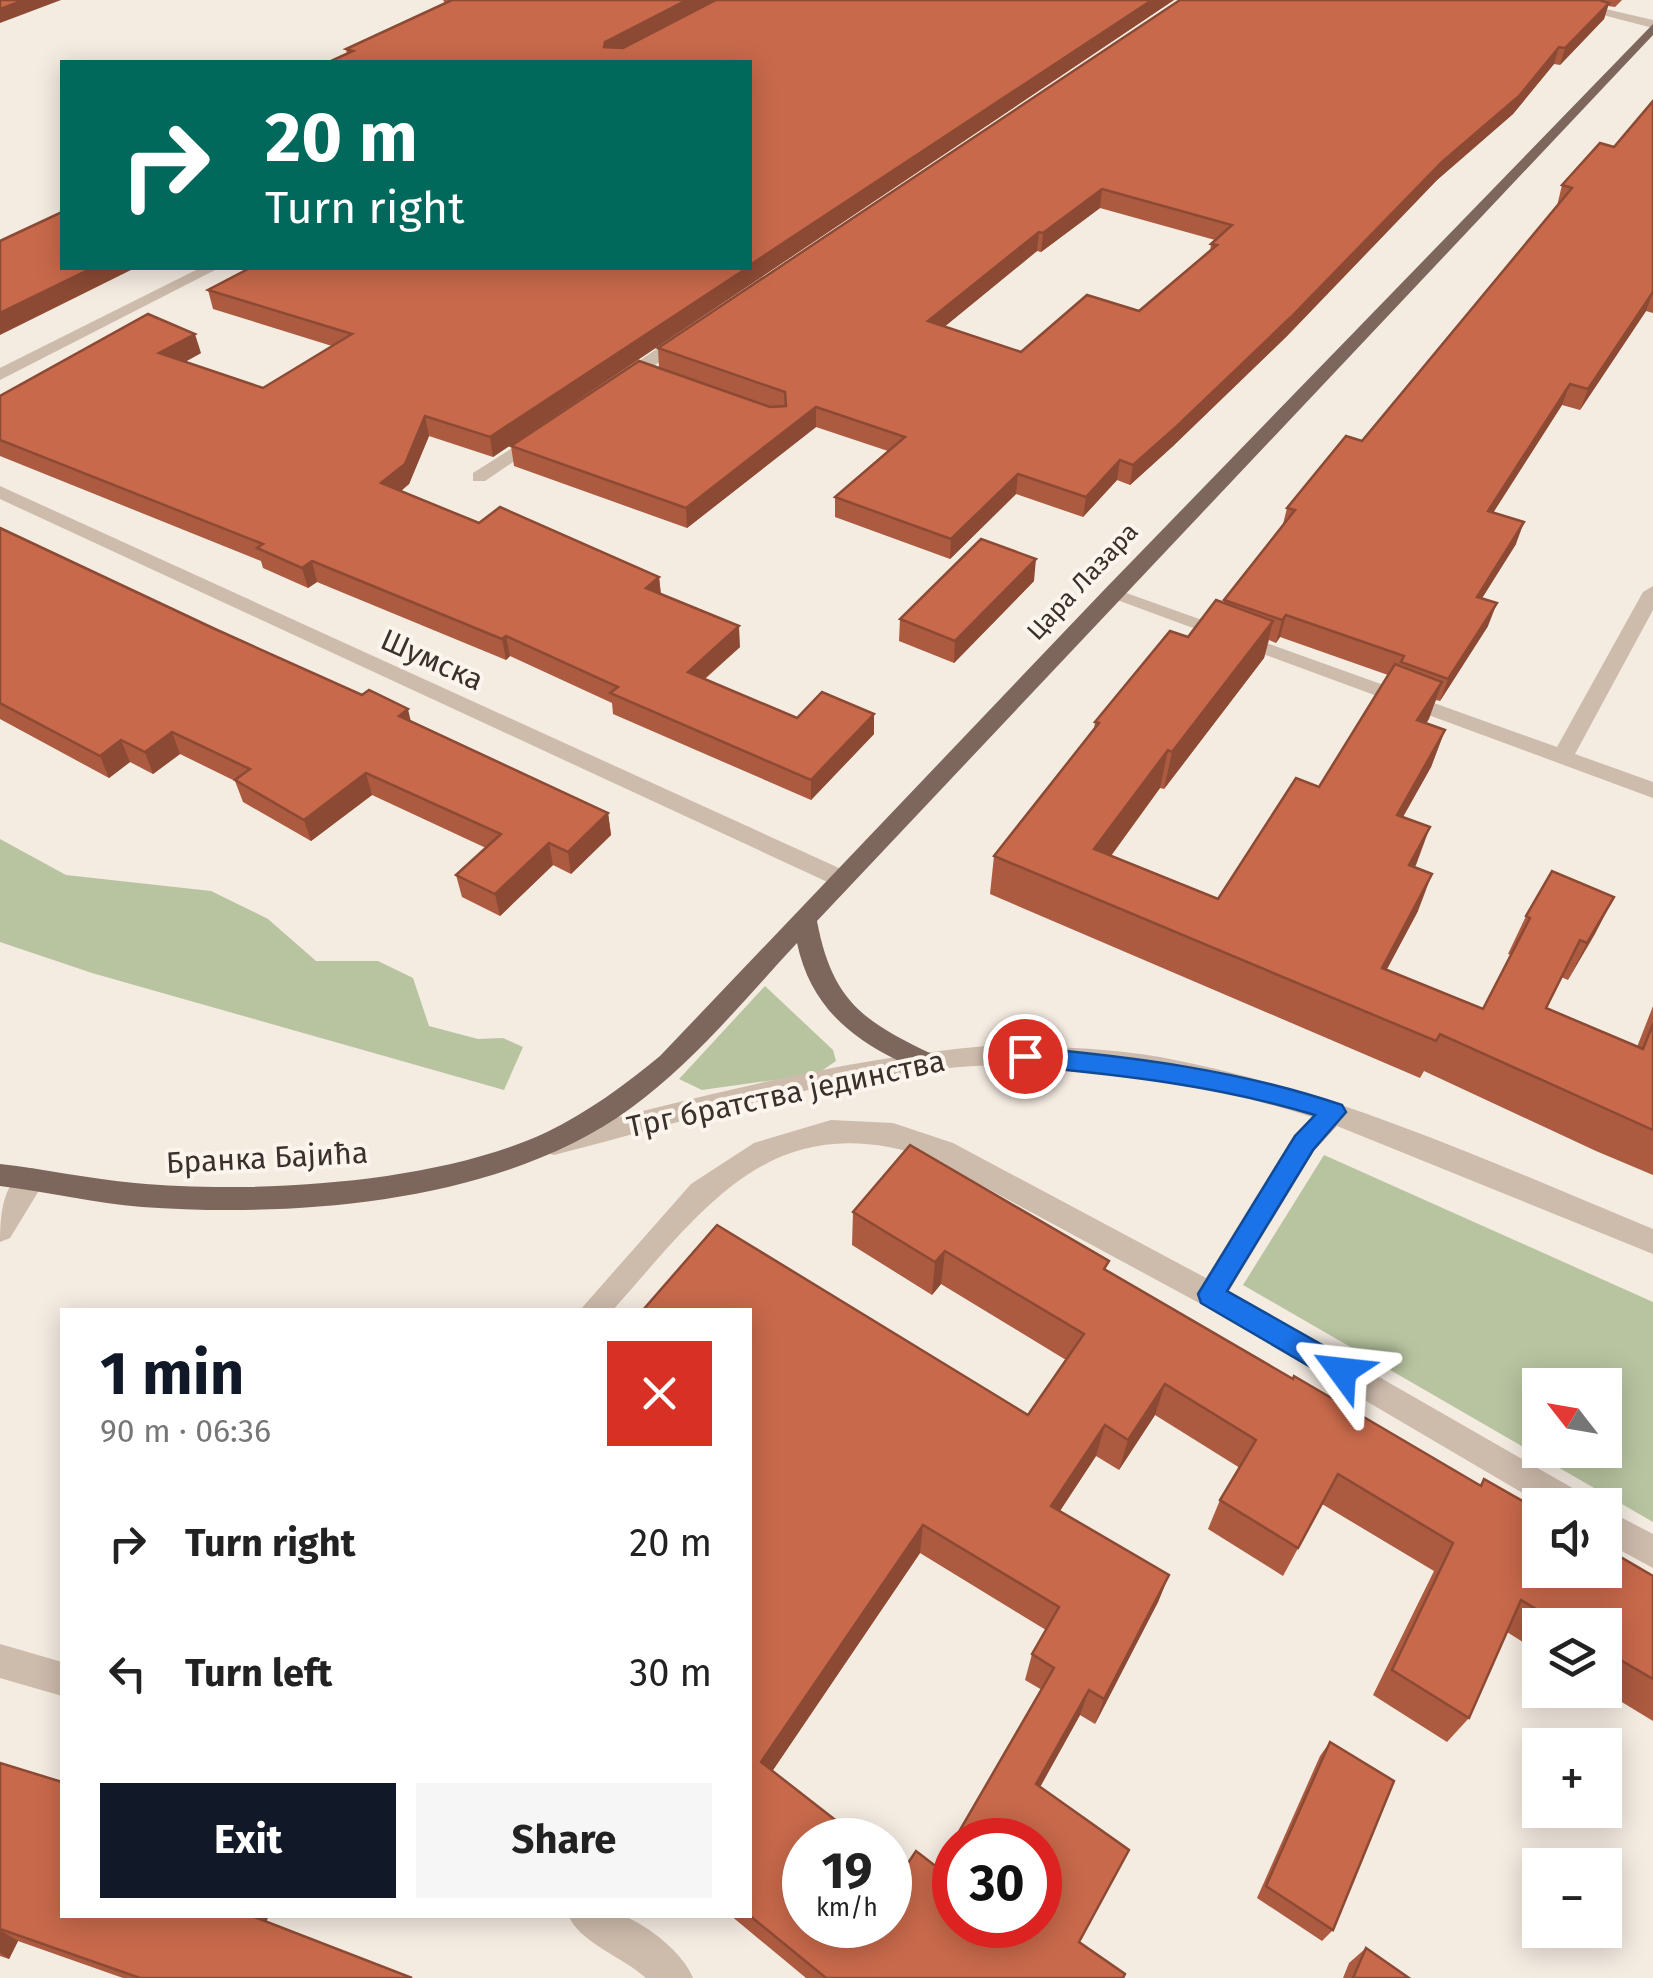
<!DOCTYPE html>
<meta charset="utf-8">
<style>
:root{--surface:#fff;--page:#f6f6f6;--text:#222;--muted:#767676;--accent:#111827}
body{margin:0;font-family:"Fira Sans",sans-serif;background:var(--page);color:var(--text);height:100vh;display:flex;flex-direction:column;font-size:38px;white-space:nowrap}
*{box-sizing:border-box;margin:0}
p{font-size:32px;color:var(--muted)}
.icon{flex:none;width:55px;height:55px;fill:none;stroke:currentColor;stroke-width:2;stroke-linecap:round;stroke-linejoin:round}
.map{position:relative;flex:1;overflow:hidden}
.sheet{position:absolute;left:60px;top:1308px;width:692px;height:610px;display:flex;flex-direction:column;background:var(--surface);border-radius:0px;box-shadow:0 5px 25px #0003}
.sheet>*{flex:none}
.guide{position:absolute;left:60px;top:60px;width:692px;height:210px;border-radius:0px;box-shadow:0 5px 25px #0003;background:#00695c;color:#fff;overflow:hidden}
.needle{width:65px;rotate:301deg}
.fabs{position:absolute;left:1522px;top:1368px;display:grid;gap:20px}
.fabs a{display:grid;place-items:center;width:100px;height:100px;border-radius:0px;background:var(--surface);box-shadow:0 5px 25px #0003;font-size:50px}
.speed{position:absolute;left:782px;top:1818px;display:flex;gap:20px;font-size:50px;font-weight:700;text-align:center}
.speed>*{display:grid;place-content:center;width:130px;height:130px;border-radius:50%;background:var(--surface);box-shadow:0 5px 25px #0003;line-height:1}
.speed small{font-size:25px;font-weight:400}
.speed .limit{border:15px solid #d22;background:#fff;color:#111}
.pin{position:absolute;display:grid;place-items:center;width:85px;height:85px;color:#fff;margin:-42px;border:5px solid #fff;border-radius:50%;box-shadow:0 2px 10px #0007}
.me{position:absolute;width:110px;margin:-55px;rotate:300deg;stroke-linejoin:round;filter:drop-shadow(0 0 8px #0008)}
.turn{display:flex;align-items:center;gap:35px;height:210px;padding:0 40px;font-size:45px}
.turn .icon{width:130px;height:130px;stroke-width:2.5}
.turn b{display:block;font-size:70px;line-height:85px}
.round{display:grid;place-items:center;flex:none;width:105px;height:105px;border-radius:0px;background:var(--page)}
.headline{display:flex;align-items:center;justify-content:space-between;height:170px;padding:0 40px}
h1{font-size:60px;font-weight:700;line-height:75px;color:var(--accent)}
.cta{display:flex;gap:20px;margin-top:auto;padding:20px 40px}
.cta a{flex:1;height:115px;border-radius:0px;background:var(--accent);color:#fff;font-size:40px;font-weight:700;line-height:115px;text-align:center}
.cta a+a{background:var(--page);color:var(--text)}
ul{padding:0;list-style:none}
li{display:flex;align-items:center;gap:30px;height:130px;padding:0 40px}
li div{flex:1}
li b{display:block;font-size:38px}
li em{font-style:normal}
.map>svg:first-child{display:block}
.green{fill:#b8c4a0;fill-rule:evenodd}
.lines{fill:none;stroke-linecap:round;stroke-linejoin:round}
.minor{fill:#cdbbac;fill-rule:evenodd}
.major{fill:#7d675c;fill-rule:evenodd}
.wall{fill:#ac5a40;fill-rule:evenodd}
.shaded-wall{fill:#8c4a34}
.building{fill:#c8694b;stroke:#8c4a34;stroke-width:2.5;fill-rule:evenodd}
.route{fill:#1a73e8;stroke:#114b97;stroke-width:2.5}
.labels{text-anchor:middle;stroke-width:8;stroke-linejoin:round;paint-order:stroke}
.far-street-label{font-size:25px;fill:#3b302b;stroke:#fbf5ee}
.street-label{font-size:30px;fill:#3b302b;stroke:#fbf5ee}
</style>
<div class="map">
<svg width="1653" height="1978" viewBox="0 0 1653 1978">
<rect width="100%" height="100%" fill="#f4ebe1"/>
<g class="green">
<path d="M 0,839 L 66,875 L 211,891 L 268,919 L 316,961 L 378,961 L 413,978 L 429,1026 L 478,1039 L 503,1038 L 523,1047 L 504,1090 L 92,973 L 0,942 Z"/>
<path d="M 765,986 L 833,1050 L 836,1061 L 817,1074 L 702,1090 L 679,1079 Z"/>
<path d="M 1324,1155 L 1653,1302 L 1653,1522 L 1243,1285 ZM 1540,1385 L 1605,1385 L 1605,1450 L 1540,1450 Z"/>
</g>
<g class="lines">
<g class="minor">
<path d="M 1545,0 L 1567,0 L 1653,20 L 1653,28 Z"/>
<path d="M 200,268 L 219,268 L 0,380 L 0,368 Z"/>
<path d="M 680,333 L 694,337 L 626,386 L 614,386 L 614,378 Z"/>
<path d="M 541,430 L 547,431 L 547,439 L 485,481 L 473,481 L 473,473 Z"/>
<path d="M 0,486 L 850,873 L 854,879 L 842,887 L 834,885 L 0,499 Z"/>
<path d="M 1653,586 L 1653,610 L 1575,754 L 1653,782 L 1653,798 L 1101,594 L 1111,588 L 1118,590 L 1557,747 L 1643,592 Z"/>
<path d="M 986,1046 C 1044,1046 1103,1047 1160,1057 C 1333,1089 1491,1162 1653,1229 L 1653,1254 L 1337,1126 L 1314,1151 L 1229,1291 L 1583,1494 L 1588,1505 L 1543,1505 L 1201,1304 L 933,1159 C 774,1104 708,1203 613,1310 L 580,1310 L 691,1184 L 754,1143 L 831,1120 L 893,1123 L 953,1143 L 1206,1278 L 1294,1135 L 1312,1117 C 1234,1093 1156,1074 1075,1067 C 899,1052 722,1112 554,1155 L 544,1152 L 540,1144 L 544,1136 L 554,1133 C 697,1098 838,1059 986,1046 Z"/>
<path d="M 32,1168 L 42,1171 L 46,1179 L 10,1238 L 0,1242 C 0,1216 2,1178 32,1168 Z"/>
<path d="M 1605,1509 L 1653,1534 L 1653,1568 L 1605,1542 Z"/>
<path d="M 0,1644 L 62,1662 L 62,1696 L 0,1678 Z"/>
<path d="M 568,1915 C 585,1915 609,1911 624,1916 C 649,1926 683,1953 693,1978 L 646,1978 C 623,1957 580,1943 568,1915 Z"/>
</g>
<path class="major" d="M 1653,24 L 1653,35 L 817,921 C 832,1000 862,1021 932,1054 L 936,1061 L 932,1068 C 918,1073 908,1065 895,1059 C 844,1034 809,1000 797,943 C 744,1000 694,1062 631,1108 C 501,1203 299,1218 142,1207 C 95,1203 48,1192 0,1186 L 0,1164 C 45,1169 90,1179 135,1183 C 256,1194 437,1184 547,1132 C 588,1112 625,1085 660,1056 L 1104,590 Z"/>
</g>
<g class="wall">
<path d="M 443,0 L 1174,0 L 493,457 L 429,436 L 409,484 L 401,491 L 479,523 L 659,577 L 661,594 L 740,647 L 705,679 L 797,718 L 874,734 L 811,800 L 613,714 L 612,703 L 510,656 L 506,660 L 317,582 L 308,588 L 263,568 L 261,561 L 0,456 L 0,396 L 201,353 L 185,362 L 263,388 L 332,346 L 213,309 L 208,290 L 750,268 L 347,54 L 346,49 L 445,3 Z"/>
<path d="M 1180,0 L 1622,0 L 1615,7 L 1608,6 L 1604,19 L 1560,65 L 1554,64 L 1513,114 L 1437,180 L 1287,336 L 1172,447 L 1130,485 L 1117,480 L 1083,517 L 1016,494 L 950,559 L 835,517 L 835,497 L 888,451 L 816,427 L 687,528 L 514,466 L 511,446 L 659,368 L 658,348 ZM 1100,208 L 1215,240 L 1211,244 L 1210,251 L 1139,311 L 1021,352 L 944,327 L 1037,251 L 1041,252 Z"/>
<path d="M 1653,101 L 1653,313 L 1646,311 L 1580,410 L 1562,405 L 1493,513 L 1516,544 L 1482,598 L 1488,626 L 1440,701 L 1436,700 L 1426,723 L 1445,730 L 1431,767 L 1403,817 L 1415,867 L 1418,911 L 1386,970 L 1483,1009 L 1511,955 L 1508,954 L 1526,916 L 1614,897 L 1568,980 L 1561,977 L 1546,1008 L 1637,1047 L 1653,1006 L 1653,1175 L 1596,1151 L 1424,1071 L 1420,1078 L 990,894 L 994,856 L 1094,729 L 1095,722 L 1188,637 L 1224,603 L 1224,600 L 1283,524 L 1287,508 L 1362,441 L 1557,206 L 1562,185 L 1614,147 ZM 1280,637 L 1388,675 L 1319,787 L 1218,899 L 1111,856 L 1160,788 L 1164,789 L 1264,658 L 1269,640 L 1276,643 Z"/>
<path d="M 0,528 L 608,813 L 611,835 L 571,874 L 553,865 L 500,916 L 462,897 L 456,875 L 486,848 L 372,795 L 311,841 L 243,802 L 235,781 L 180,754 L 153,774 L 130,762 L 109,778 L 0,719 Z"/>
<path d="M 1034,581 L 954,663 L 899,641 L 900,619 Z"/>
<path d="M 853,1212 L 1107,1271 L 1293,1379 L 1480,1485 L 1484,1479 L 1653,1576 L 1653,1721 L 1602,1690 L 1605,1690 L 1605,1625 L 1540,1625 L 1540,1653 L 1507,1632 L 1469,1718 L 1447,1742 L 1373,1695 L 1434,1571 L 1322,1504 L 1283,1576 L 1208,1529 L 1220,1500 L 1240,1468 L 1155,1415 L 1119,1470 L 1096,1456 L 1060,1511 L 1169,1575 L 1158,1602 L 1095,1724 L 1080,1715 L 1040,1787 L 1080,1942 L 1123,1978 L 806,1978 L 730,1915 L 750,1915 L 750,1310 L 1028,1415 L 1066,1360 L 941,1284 L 932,1295 L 852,1245 ZM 920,1553 L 1046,1630 L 1032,1654 L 1025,1680 L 1042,1690 L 938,1868 L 902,1872 L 772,1771 Z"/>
<path d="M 1330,1742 L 1333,1930 L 1322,1941 L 1257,1898 L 1320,1756 Z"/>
<path d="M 0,1763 L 62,1915 L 269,1915 L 266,1923 L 412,1978 L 123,1978 L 18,1941 L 9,1959 L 0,1956 Z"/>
<path d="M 1366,1948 L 1409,1978 L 1343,1978 L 1349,1963 Z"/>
</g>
<g class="shaded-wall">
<path d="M 24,0 L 61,0 L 0,23 L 0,9 Z"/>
<path d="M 687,0 L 721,0 L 606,59 L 604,47 L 605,42 Z"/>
<path d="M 1152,0 L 1174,0 L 493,457 L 490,437 L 747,268 L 750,268 L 750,265 Z"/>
<path d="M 1609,3 L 1604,19 L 1560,65 L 1565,48 Z"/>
<path d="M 1559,47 L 1554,64 L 1513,114 L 1437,180 L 1287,336 L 1172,447 L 1130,485 L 1133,465 Z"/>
<path d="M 1102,189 L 1100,208 L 1041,252 L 1043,233 Z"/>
<path d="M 1039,232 L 1037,251 L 927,341 L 928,321 Z"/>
<path d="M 92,268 L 135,268 L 0,335 L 0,313 Z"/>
<path d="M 1653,292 L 1646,311 L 1580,410 L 1588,389 Z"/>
<path d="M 195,334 L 201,353 L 166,372 L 159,353 Z"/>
<path d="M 1570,384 L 1562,405 L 1480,533 L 1488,511 Z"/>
<path d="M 816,407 L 816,427 L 687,528 L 686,508 Z"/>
<path d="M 425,416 L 429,436 L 409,484 L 386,503 L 381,483 Z"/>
<path d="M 1120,460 L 1117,480 L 1083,517 L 1086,497 Z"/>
<path d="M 1018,474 L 1016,494 L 950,559 L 951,539 Z"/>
<path d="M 1524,522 L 1516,544 L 1469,619 L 1477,597 Z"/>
<path d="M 1036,559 L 1034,581 L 954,663 L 955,641 Z"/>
<path d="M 312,561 L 317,582 L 308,588 L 302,568 Z"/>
<path d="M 659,577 L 661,598 L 646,588 Z"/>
<path d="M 1497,603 L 1488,626 L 1440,701 L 1448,679 Z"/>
<path d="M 1286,615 L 1280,637 L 1276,643 L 1282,620 Z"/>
<path d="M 1273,621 L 1264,658 L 1164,789 L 1172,752 Z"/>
<path d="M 739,626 L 740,647 L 689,692 L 688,672 Z"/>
<path d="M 506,636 L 510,656 L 506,660 L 502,639 Z"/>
<path d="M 1442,682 L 1429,719 L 1404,758 L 1417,720 Z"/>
<path d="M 408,709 L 413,731 L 399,716 Z"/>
<path d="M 874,714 L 874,734 L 811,800 L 811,780 Z"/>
<path d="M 1445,730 L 1431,767 L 1383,852 L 1397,815 Z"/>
<path d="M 172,732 L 180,754 L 153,774 L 145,752 Z"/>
<path d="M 121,740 L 130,762 L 109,778 L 100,756 Z"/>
<path d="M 1168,750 L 1160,788 L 1088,887 L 1094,849 Z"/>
<path d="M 366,773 L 372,795 L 311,841 L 304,820 Z"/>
<path d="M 608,813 L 611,835 L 571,874 L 568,852 Z"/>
<path d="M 1430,827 L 1416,865 L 1395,902 L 1409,865 Z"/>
<path d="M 549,843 L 553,865 L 500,916 L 495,894 Z"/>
<path d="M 1432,874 L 1418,911 L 1368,1005 L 1382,968 Z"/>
<path d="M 1614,897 L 1595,934 L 1568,980 L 1587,943 Z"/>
<path d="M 945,1251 L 941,1284 L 932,1295 L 935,1262 Z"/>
<path d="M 1165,1384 L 1155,1415 L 1119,1470 L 1128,1440 Z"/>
<path d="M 1105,1425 L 1096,1456 L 1044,1535 L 1051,1506 Z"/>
<path d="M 923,1525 L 920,1553 L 763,1785 L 761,1762 Z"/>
<path d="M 1169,1575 L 1158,1602 L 1095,1724 L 1104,1699 Z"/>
<path d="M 1089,1690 L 1080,1715 L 1029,1807 L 1036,1784 Z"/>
<path d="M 249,1915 L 269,1915 L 263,1929 Z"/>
<path d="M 0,1930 L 18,1941 L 9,1959 L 0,1953 Z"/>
</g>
<g class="building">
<path d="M 0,0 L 24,0 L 0,9 Z"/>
<path d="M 452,0 L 687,0 L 605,42 L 604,47 L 623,48 L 716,0 L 1152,0 L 750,265 L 750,62 L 329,62 L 353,51 L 346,49 Z"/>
<path d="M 1180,0 L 1599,0 L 1609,3 L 1565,48 L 1559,47 L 1519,96 L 1442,162 L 1291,317 L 1176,427 L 1133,465 L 1120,460 L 1086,497 L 1018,474 L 951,539 L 835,497 L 905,437 L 816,407 L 686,508 L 511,446 L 639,361 L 770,407 L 786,406 L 785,392 L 658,348 ZM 1102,189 L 1232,225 L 1211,244 L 1217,245 L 1139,311 L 1087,295 L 1021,352 L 928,321 L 1039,232 L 1043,233 Z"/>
<path d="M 1653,101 L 1653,292 L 1588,389 L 1570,384 L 1488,511 L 1524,522 L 1477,597 L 1497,603 L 1448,679 L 1401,662 L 1404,656 L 1286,615 L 1282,620 L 1224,600 L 1295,510 L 1287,508 L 1346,436 L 1362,441 L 1572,188 L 1562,185 L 1600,143 L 1614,147 Z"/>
<path d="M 62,212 L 62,268 L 92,268 L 0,313 L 0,241 Z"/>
<path d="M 250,268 L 747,268 L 490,437 L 425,416 L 405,464 L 381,483 L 479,523 L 500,507 L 659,577 L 646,588 L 739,626 L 688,672 L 797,718 L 822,692 L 874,714 L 811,780 L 610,693 L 618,687 L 506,636 L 502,639 L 312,561 L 302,568 L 257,548 L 263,544 L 0,440 L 0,396 L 148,314 L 195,334 L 159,353 L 263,388 L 352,334 L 208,290 Z"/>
<path d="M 0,528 L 215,629 L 362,695 L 369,690 L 408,709 L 399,716 L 608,813 L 568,852 L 549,843 L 495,894 L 456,875 L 501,834 L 366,773 L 304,820 L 235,780 L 250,769 L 172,732 L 145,752 L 121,740 L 100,756 L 0,703 Z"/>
<path d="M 981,539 L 1036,559 L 955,641 L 900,619 Z"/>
<path d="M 1216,600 L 1273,621 L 1172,752 L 1168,750 L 1094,849 L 1218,899 L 1296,778 L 1319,787 L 1395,664 L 1442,682 L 1417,720 L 1445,730 L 1397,815 L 1430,827 L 1409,865 L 1432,874 L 1382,968 L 1483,1009 L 1530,918 L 1526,916 L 1552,871 L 1614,897 L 1587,943 L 1580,940 L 1546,1008 L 1643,1049 L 1653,1024 L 1653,1130 L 1440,1034 L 1436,1041 L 994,856 L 1099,723 L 1095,722 L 1170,631 L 1188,637 Z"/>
<path d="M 910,1145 L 1109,1261 L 1104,1269 L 1293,1379 L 1294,1376 L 1481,1486 L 1484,1479 L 1540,1511 L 1540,1570 L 1605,1570 L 1605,1548 L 1653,1576 L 1653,1679 L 1605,1651 L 1605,1625 L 1562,1625 L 1521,1600 L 1469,1718 L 1392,1670 L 1453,1543 L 1338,1474 L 1298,1548 L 1220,1500 L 1256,1440 L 1165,1384 L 1128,1440 L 1105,1425 L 1051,1506 L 1169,1575 L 1104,1699 L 1089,1690 L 1036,1784 L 1129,1850 L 1079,1942 L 1125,1974 L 1123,1978 L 826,1978 L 749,1915 L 750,1310 L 643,1310 L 717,1225 L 1028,1415 L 1084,1334 L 945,1251 L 935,1262 L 853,1212 ZM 923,1525 L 1059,1607 L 1032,1654 L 1054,1668 L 938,1868 L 916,1851 L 902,1872 L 890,1862 L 890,1925 L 805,1925 L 805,1840 L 861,1840 L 761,1762 ZM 955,1840 L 1040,1840 L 1040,1925 L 955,1925 Z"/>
<path d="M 1330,1742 L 1394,1781 L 1333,1930 L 1266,1886 Z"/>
<path d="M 0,1763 L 62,1782 L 62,1915 L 249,1915 L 412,1978 L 140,1978 L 0,1929 Z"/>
<path d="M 1366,1948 L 1409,1978 L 1353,1978 Z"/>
</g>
<path class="route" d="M 1025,1047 C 1134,1057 1238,1070 1342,1105 L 1346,1112 L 1313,1150 L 1227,1291 L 1352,1362 L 1356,1371 L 1352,1380 L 1342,1383 L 1333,1380 L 1201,1303 L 1198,1294 L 1295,1136 L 1315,1115 C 1219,1086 1124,1075 1025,1066 L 1016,1063 L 1013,1056 L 1016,1050 Z"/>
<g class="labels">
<g class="far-street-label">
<text transform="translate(1082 581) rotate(-47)" y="9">Цара Лазара</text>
</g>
<g class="street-label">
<text transform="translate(432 660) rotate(24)" y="10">Шумска</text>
<text transform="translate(786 1094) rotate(-12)" y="10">Трг братства јединства</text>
<text transform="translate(267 1158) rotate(-3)" y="10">Бранка Бајића</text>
</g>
</g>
</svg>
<div class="fabs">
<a><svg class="needle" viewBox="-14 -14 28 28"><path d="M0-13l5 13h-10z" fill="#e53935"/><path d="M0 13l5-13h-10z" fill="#767676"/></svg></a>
<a><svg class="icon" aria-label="sound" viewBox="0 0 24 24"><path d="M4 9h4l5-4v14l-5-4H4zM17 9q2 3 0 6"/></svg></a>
<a><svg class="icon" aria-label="layers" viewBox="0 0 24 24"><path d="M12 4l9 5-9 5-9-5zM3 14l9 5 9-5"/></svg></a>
<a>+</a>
<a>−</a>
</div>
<div class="speed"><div>19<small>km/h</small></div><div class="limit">30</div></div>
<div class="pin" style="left:1025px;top:1056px;background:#d93025"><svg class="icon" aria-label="arrive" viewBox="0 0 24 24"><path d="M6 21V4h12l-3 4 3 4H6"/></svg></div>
<svg class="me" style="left:1342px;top:1371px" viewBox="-20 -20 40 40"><path d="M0-17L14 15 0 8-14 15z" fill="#1a73e8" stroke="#fff" stroke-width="4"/></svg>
<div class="guide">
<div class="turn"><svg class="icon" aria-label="right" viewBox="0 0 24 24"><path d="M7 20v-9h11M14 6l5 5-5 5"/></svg><div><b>20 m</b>Turn right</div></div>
</div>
<section class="sheet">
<div class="headline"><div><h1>1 min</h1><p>90 m · 06:36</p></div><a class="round" style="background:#d93025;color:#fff"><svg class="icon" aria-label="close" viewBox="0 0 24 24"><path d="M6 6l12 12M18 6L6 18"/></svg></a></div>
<ul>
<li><svg class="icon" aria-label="right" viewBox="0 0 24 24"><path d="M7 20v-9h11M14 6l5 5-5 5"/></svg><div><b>Turn right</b></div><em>20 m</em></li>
<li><svg class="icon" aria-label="left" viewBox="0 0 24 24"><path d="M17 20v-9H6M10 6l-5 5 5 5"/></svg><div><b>Turn left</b></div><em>30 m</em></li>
</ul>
<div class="cta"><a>Exit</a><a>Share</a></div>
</section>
</div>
